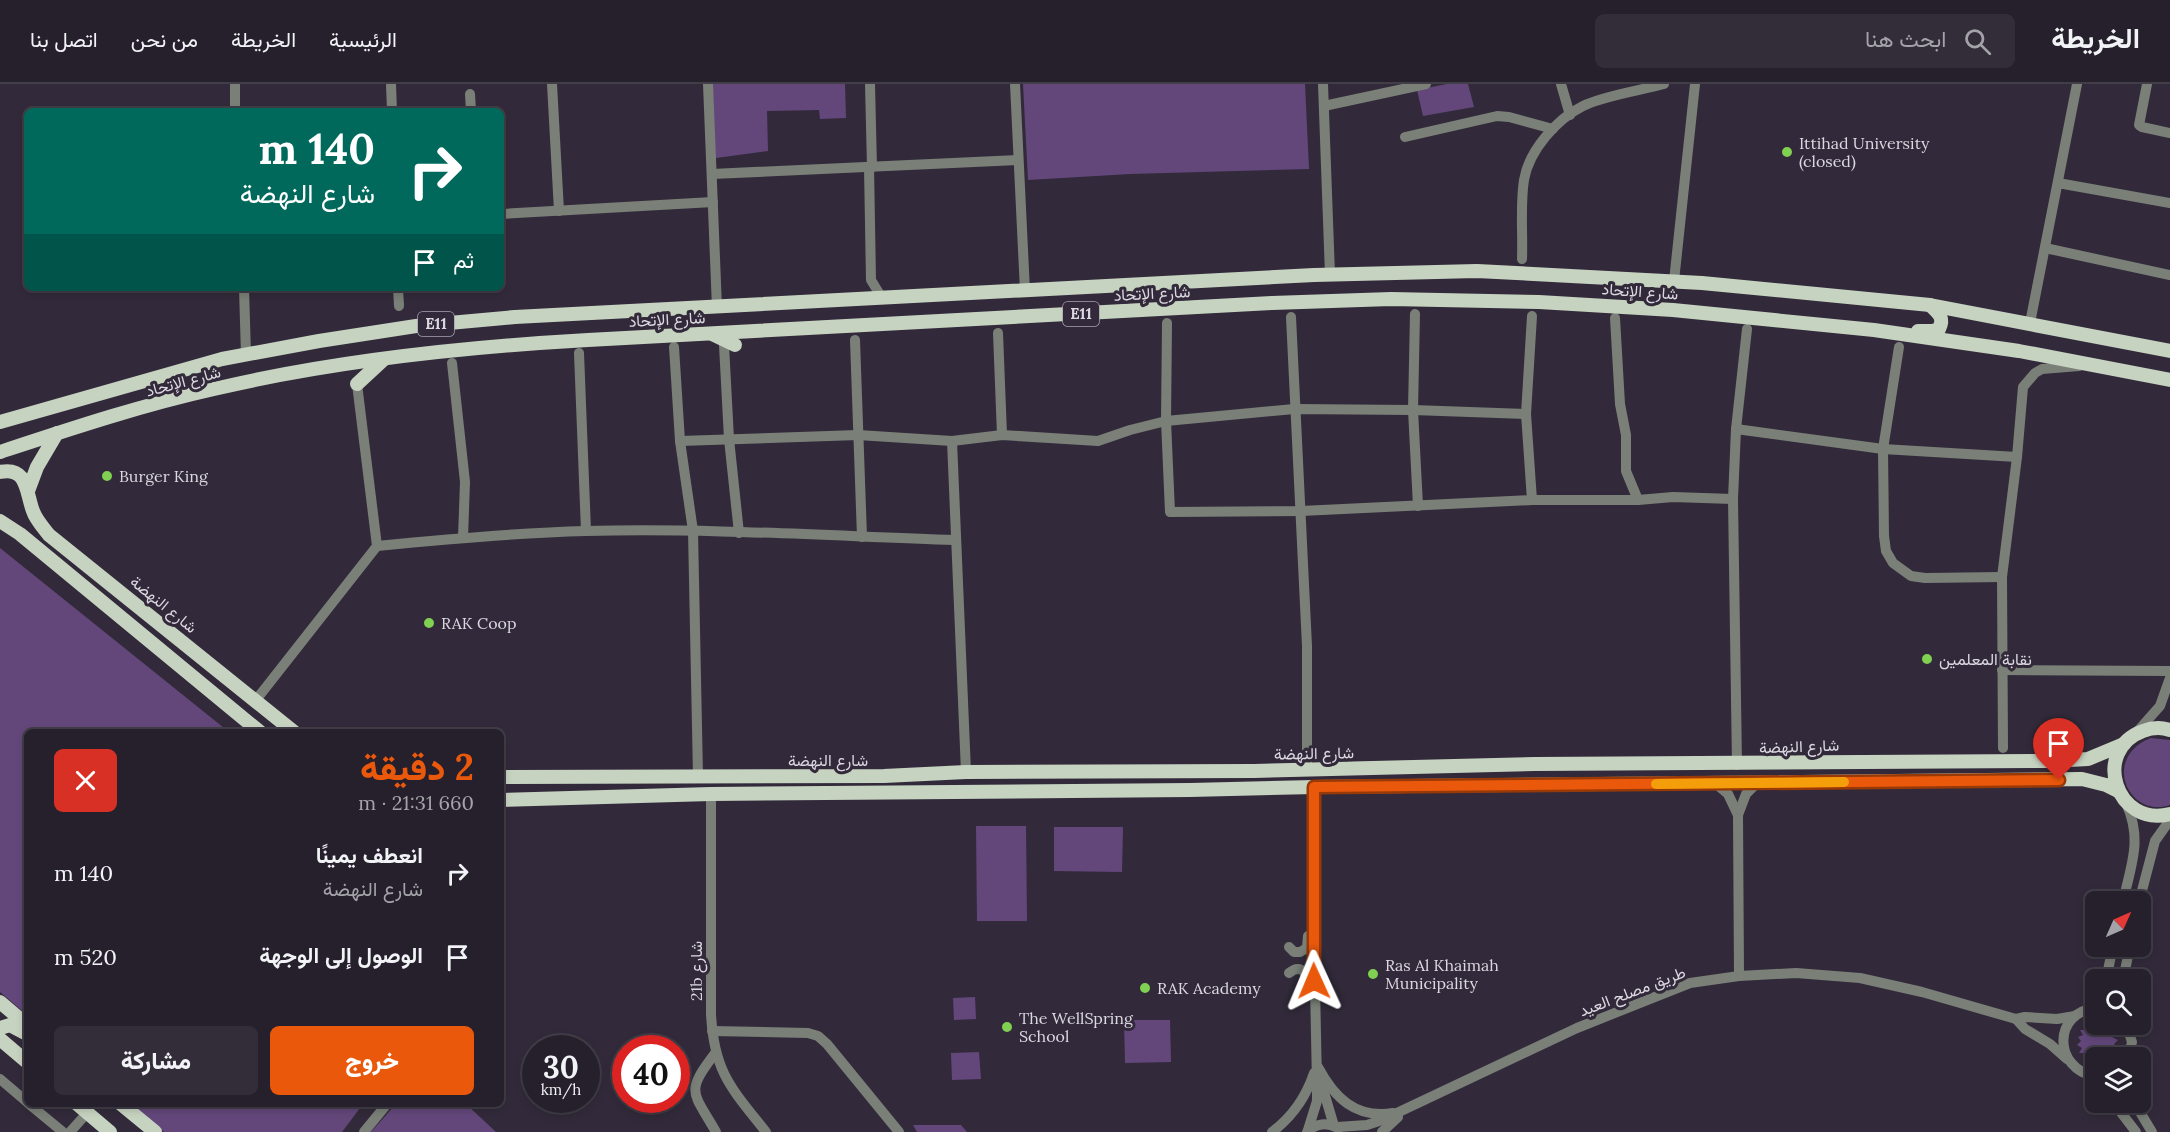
<!DOCTYPE html>
<html lang="ar">
<meta charset="utf-8">
<style>
:root{--surface:#26202c;--page:#322d38;--text:#f1f3f6;--muted:#a4a3a9;--line:#423e48;--accent:#ea580c}
body{margin:0;font-family:Lora,Vazirmatn,serif;background:var(--page);color:var(--text);direction:rtl;height:100vh;display:flex;flex-direction:column;font-size:22px;white-space:nowrap}
*{box-sizing:border-box;margin:0}
p{font-size:20px;color:var(--muted)}
.icon{flex:none;width:33px;height:33px;fill:none;stroke:currentColor;stroke-width:2;stroke-linecap:round;stroke-linejoin:round}
.map{position:relative;flex:1;overflow:hidden;direction:ltr}
.side{position:absolute;left:24px;top:645px;width:480px;height:378px;display:flex;flex-direction:column;background:var(--surface);border-radius:9px;box-shadow:0 3px 9px #0003,0 0 0 2px var(--line);direction:rtl}
.side>*{flex:none}
.banner{position:absolute;left:24px;top:24px;width:480px;height:183px;border-radius:9px;box-shadow:0 3px 9px #0003,0 0 0 2px var(--line);direction:rtl;background:#00695c;color:#fff;overflow:hidden}
.needle{width:39px;rotate:45deg}
.tools{position:absolute;left:2085px;top:807px;display:grid;gap:12px}
.tools a{display:grid;place-items:center;width:66px;height:66px;border-radius:9px;background:var(--surface);box-shadow:0 3px 9px #0003,0 0 0 2px var(--line);font-size:30px}
.speed{position:absolute;left:522px;top:951px;display:flex;gap:12px;font-size:30px;font-weight:700;text-align:center}
.speed>*{display:grid;place-content:center;width:78px;height:78px;border-radius:50%;background:var(--surface);box-shadow:0 3px 9px #0003,0 0 0 2px var(--line);line-height:1}
.speed small{font-size:15px;font-weight:400}
.speed .limit{border:9px solid #d22;background:#fff;color:#111}
.pin{position:absolute;display:grid;place-items:center;width:51px;height:51px;color:#fff;margin:-62px -26px;border-radius:50% 50% 50% 0;rotate:-45deg;box-shadow:0 0 6px #0007}
.pin .icon{rotate:45deg}
.me{position:absolute;width:66px;margin:-33px;rotate:359deg;stroke-linejoin:round;filter:drop-shadow(0 0 4px #0008)}
.turn{display:flex;align-items:center;gap:21px;height:126px;padding:0 30px;font-size:27px}
.turn .icon{width:78px;height:78px;stroke-width:2.5}
.turn b{display:block;font-size:42px;line-height:51px}
.then{display:flex;align-items:center;height:57px;padding:0 30px;background:#0003;gap:12px;font-size:22px}
.round{display:grid;place-items:center;flex:none;width:63px;height:63px;border-radius:9px;background:var(--page)}
.summary{display:flex;align-items:center;justify-content:space-between;height:102px;padding:0 30px}
h1{font-size:36px;font-weight:800;line-height:45px;color:var(--accent)}
.button{display:flex;gap:12px;margin-top:auto;padding:12px 30px}
.button a{flex:1;height:69px;border-radius:9px;background:var(--accent);color:#fff;font-size:24px;font-weight:800;line-height:69px;text-align:center}
.button a+a{background:var(--page);color:var(--text)}
ul{padding:0;list-style:none}
li{display:flex;align-items:center;gap:18px;height:84px;padding:0 30px}
li div{flex:1}
li b{display:block;font-size:22px}
li em{font-style:normal}
header{display:flex;align-items:center;gap:36px;box-sizing:border-box;height:84px;padding:0 30px;background:var(--surface);border-bottom:2px solid var(--line)}
header strong{font-size:28px}
nav{display:flex;gap:33px;margin-inline-start:auto;font-size:21px}
.search{width:420px;height:54px;background:var(--page);display:flex;align-items:center;gap:15px;box-sizing:border-box;padding:0 21px;border-radius:9px;color:var(--muted);font-size:22px}
.map>svg:first-child{display:block}
.green{fill:#63477b}
.lines{fill:none;stroke-linecap:round;stroke-linejoin:round}
.minor{stroke:#7a8078;stroke-width:10}
.major{stroke:#c7d3c1;stroke-width:14}
.route-casing{stroke:#983908;stroke-width:15}
.route{stroke:#ea580c;stroke-width:10}
.slow{stroke:#f59e0b;stroke-width:10}
.poi-dot{fill:#80d051;stroke:#322a3a;stroke-width:2}
.labels{text-anchor:middle;stroke-width:6;stroke-linejoin:round;paint-order:stroke}
.shield{fill:#322a3a;stroke:#a9a3af;stroke-width:1.5}
.shield-label{font-size:15px;font-weight:bold;fill:#dcd7e1}
.poi-label{font-size:16px;fill:#dcd7e1;stroke:#322a3a;text-anchor:start}
.street-label{font-size:16px;fill:#dcd7e1;stroke:#322a3a}
</style>
<header>
<strong>الخريطة</strong>
<div class="search"><svg class="icon" aria-label="search" viewBox="0 0 24 24"><circle cx="10" cy="10" r="6"/><path d="M15 15l6 6"/></svg>ابحث هنا</div>
<nav><a>الرئيسية</a><a>الخريطة</a><a>من نحن</a><a>اتصل بنا</a></nav>
</header>
<div class="map">
<svg width="2170" height="1048" viewBox="0 0 2170 1048">
<rect width="100%" height="100%" fill="#322a3a"/>
<g class="green">
<path d="M 710,0 L 845,0 L 846,34 L 820,35 L 819,26 L 767,27 L 768,67 L 709,75 Z"/>
<path d="M 1023,0 L 1305,0 L 1309,85 L 1130,90 L 1028,96 Z"/>
<path d="M 1447,0 L 1468,0 L 1474,23 L 1423,32 L 1417,6 Z"/>
<path d="M 0,464 L 229,648 L 27,648 L 27,931 L 0,908 Z"/>
<path d="M 2151,654 L 2170,656 L 2170,721 C 2128,735 2101,673 2151,654 Z"/>
<path d="M 976,742 L 1026,742 L 1027,837 L 977,837 Z"/>
<path d="M 1054,743 L 1123,743 L 1122,788 L 1054,787 Z"/>
<path d="M 975,913 L 976,935 L 954,936 L 953,914 Z"/>
<path d="M 1124,936 L 1170,936 L 1171,978 L 1125,979 Z"/>
<path d="M 2095,938 L 2098,943 L 2101,941 L 2103,941 L 2105,944 L 2110,942 L 2110,948 L 2115,948 L 2112,953 L 2118,956 L 2114,960 L 2117,964 L 2112,966 L 2114,972 L 2096,974 L 2091,979 L 2090,974 L 2084,974 L 2085,969 L 2079,969 L 2082,964 L 2077,961 L 2081,957 L 2078,953 L 2083,951 L 2080,946 L 2087,946 L 2087,940 L 2092,943 Z"/>
<path d="M 979,968 L 981,995 L 952,996 L 951,969 Z"/>
<path d="M 131,1020 L 363,1020 L 342,1048 L 164,1048 Z"/>
<path d="M 396,1020 L 466,1020 L 496,1048 L 371,1048 Z"/>
<path d="M 913,1041 L 961,1041 L 967,1048 L 917,1048 Z"/>
</g>
<g class="lines">
<g class="minor">
<path d="M 391,0 L 392,27"/>
<path d="M 552,0 L 559,127"/>
<path d="M 708,0 L 717,224"/>
<path d="M 870,0 L 872,83"/>
<path d="M 1015,0 L 1025,207"/>
<path d="M 1323,0 L 1330,191"/>
<path d="M 1561,0 L 1570,31"/>
<path d="M 2147,0 L 2139,41 L 2142,43 L 2170,49"/>
<path d="M 470,10 L 471,27"/>
<path d="M 1324,22 L 1426,0"/>
<path d="M 235,27 L 235,0"/>
<path d="M 1405,53 L 1497,32 L 1509,33 L 1553,45"/>
<path d="M 869,83 L 871,196 L 882,214"/>
<path d="M 712,90 L 1018,76"/>
<path d="M 2058,99 L 2170,119"/>
<path d="M 501,130 L 713,118"/>
<path d="M 2045,164 L 2170,191"/>
<path d="M 1522,175 C 1523,150 1520,120 1524,96 C 1529,66 1557,35 1583,22 C 1602,12 1642,6 1664,0"/>
<path d="M 1674,197 L 1695,0"/>
<path d="M 244,204 L 246,271"/>
<path d="M 398,204 L 399,222"/>
<path d="M 1415,230 L 1413,326 L 1418,422"/>
<path d="M 1291,233 L 1307,562 L 1307,685"/>
<path d="M 1615,234 L 1620,320 L 1626,351 L 1626,387 L 1638,416"/>
<path d="M 1167,239 L 1166,337 L 1170,428 L 1301,427 L 1532,416 L 1638,416 L 1673,413 L 1733,415"/>
<path d="M 2030,239 L 2077,0"/>
<path d="M 998,249 L 1002,351"/>
<path d="M 855,256 L 862,453"/>
<path d="M 724,261 L 729,355 L 739,449"/>
<path d="M 674,263 L 680,357 L 693,447 L 698,692"/>
<path d="M 1899,263 L 1883,365 L 1884,452 L 1886,467 L 1893,479 L 1911,492 L 1925,494 L 2002,493"/>
<path d="M 579,269 L 586,447"/>
<path d="M 452,279 L 465,398 L 463,454"/>
<path d="M 1736,345 L 1883,365 L 2017,373"/>
<path d="M 680,357 L 858,351 L 952,357 L 1002,351 L 1098,357 L 1130,346 L 1166,337 L 1294,325 L 1413,326 L 1526,330"/>
<path d="M 952,357 L 966,688"/>
<path d="M 1532,416 L 1526,330 L 1532,232"/>
<path d="M 377,462 C 447,455 516,449 586,447 C 709,444 832,452 955,456"/>
<path d="M 2002,586 L 2170,587"/>
<path d="M 256,616 L 377,462 L 357,300"/>
<path d="M 2136,649 L 2160,622 L 2170,594"/>
<path d="M 2003,664 L 2002,493 L 2017,373 L 2023,303 L 2035,289 L 2042,285 L 2079,282"/>
<path d="M 1737,681 L 1733,415 L 1736,345 L 1747,245"/>
<path d="M 1716,700 L 1728,710 L 1738,731"/>
<path d="M 711,710 L 711,930 C 714,988 731,1004 766,1048"/>
<path d="M 2123,818 C 2131,780 2143,756 2126,719"/>
<path d="M 2139,818 L 2155,757 L 2170,736"/>
<path d="M 1289,863 L 1294,868 L 1300,868 L 1307,864 L 1308,852"/>
<path d="M 1289,889 C 1303,878 1308,892 1308,904"/>
<path d="M 1739,892 L 1738,731 L 1746,710 L 1757,699"/>
<path d="M 2106,896 L 2113,862"/>
<path d="M 2123,896 L 2130,862"/>
<path d="M 2096,924 C 2053,928 2052,984 2096,993"/>
<path d="M 2016,935 L 2025,945 L 2050,960 L 2067,975"/>
<path d="M 2126,940 L 2132,958 L 2128,974"/>
<path d="M 712,947 L 808,949 L 818,952 L 827,960 L 899,1048"/>
<path d="M 716,968 C 685,1009 692,1006 716,1048"/>
<path d="M 1318,983 C 1334,1013 1355,1035 1393,1029"/>
<path d="M 0,995 L 27,1018"/>
<path d="M 1321,998 L 1334,1042"/>
<path d="M 2113,1018 L 2136,1048"/>
<path d="M 2134,1018 L 2152,1048"/>
<path d="M 29,1020 L 63,1048"/>
<path d="M 1337,1043 L 1367,1041 L 1382,1036 L 1577,944 L 1690,899 L 1739,892 L 1796,889 L 1860,894 L 1922,908 L 2016,935 L 2025,933 L 2057,935 L 2075,932"/>
<path d="M 1308,1046 L 1317,1017 L 1317,1000 L 1312,755 L 1314,703"/>
<path d="M 70,1048 L 87,1029"/>
<path d="M 364,1048 L 387,1020"/>
<path d="M 1272,1048 C 1292,1033 1306,1013 1314,989"/>
<path d="M 1307,1048 C 1316,1039 1327,1038 1338,1044"/>
<path d="M 1382,1048 L 1398,1033"/>
</g>
<g class="major">
<path d="M 1918,247 L 1933,247 L 1939,245 C 1945,233 1938,229 1930,221"/>
<path d="M 712,250 L 735,261"/>
<path d="M 357,300 L 384,275"/>
<path d="M 0,338 L 222,275 L 319,257 L 416,242 L 515,233 L 1314,191 L 1477,187 L 1702,199 L 1930,221 L 2170,267"/>
<path d="M 0,368 C 70,345 142,321 214,305 C 337,276 463,263 588,256 L 1272,219 L 1391,215 L 1539,218 L 1673,226 L 1874,246 L 2019,267 L 2170,296"/>
<path d="M 0,388 C 28,382 26,409 33,427 C 36,436 43,443 49,451 L 294,648"/>
<path d="M 28,407 L 37,383 L 57,349"/>
<path d="M 0,437 L 20,450 L 260,648"/>
<path d="M 2170,646 C 2161,643 2151,644 2143,647 C 2091,666 2116,744 2170,730"/>
<path d="M 501,693 L 884,692 L 966,688 L 1254,687 L 1535,680 L 2050,677 L 2088,675 L 2124,660"/>
<path d="M 501,716 L 711,710 L 1190,706 L 1314,703 L 2082,695 L 2106,701 L 2118,707"/>
<path d="M 0,918 L 27,941"/>
<path d="M 0,944 L 10,941 L 27,950"/>
<path d="M 0,955 L 27,978"/>
<path d="M 77,1020 L 110,1048"/>
<path d="M 121,1020 L 155,1048"/>
</g>
</g>
<g class="lines">
<defs>
<path id="route" d="M 1314,897 L 1314,703 L 2059,696"/>
</defs>
<use href="#route" class="route-casing"/>
<use href="#route" class="route"/>
<path class="slow" d="M 1656,700 L 1844,698"/>
</g>
<g class="poi-dot">
<circle cx="1787" cy="68" r="6"/>
<circle cx="107" cy="392" r="6"/>
<circle cx="429" cy="539" r="6"/>
<circle cx="1927" cy="575" r="6"/>
<circle cx="1373" cy="890" r="6"/>
<circle cx="1145" cy="904" r="6"/>
<circle cx="1007" cy="943" r="6"/>
</g>
<g class="labels">
<g class="shield">
<rect x="1063" y="218" width="36" height="24" rx="4.5"/>
<rect x="418" y="228" width="36" height="24" rx="4.5"/>
</g>
<g class="shield-label">
<text x="1081" y="235">E11</text>
<text x="436" y="245">E11</text>
</g>
<g class="poi-label">
<text x="1799" y="65">Ittihad University<tspan x="1799" dy="18">(closed)</tspan></text>
<text x="119" y="398">Burger King</text>
<text x="441" y="545">RAK Coop</text>
<text x="1939" y="581">نقابة المعلمين</text>
<text x="1385" y="887">Ras Al Khaimah<tspan x="1385" dy="18">Municipality</tspan></text>
<text x="1157" y="910">RAK Academy</text>
<text x="1019" y="940">The WellSpring<tspan x="1019" dy="18">School</tspan></text>
</g>
<g class="street-label">
<text transform="translate(1640 207) rotate(4)" y="6">شارع الإتحاد</text>
<text transform="translate(1152 209) rotate(-3)" y="6">شارع الإتحاد</text>
<text transform="translate(667 235) rotate(-3)" y="6">شارع الإتحاد</text>
<text transform="translate(183 297) rotate(-15)" y="6">شارع الإتحاد</text>
<text transform="translate(164 520) rotate(39)" y="6">شارع النهضة</text>
<text transform="translate(1799 662) rotate(-2)" y="6">شارع النهضة</text>
<text transform="translate(1314 669) rotate(-1)" y="6">شارع النهضة</text>
<text x="828" y="682">شارع النهضة</text>
<text transform="translate(696 887) rotate(-90)" y="6">21b شارع</text>
<text transform="translate(1632 907) rotate(-21)" y="6">طريق مصلح العيد</text>
</g>
</g>
</svg>
<div class="tools">
<a><svg class="needle" viewBox="-14 -14 28 28"><path d="M0-13l5 13h-10z" fill="#e53935"/><path d="M0 13l5-13h-10z" fill="#a4a3a9"/></svg></a>
<a><svg class="icon" aria-label="search" viewBox="0 0 24 24"><circle cx="10" cy="10" r="6"/><path d="M15 15l6 6"/></svg></a>
<a><svg class="icon" aria-label="layers" viewBox="0 0 24 24"><path d="M12 4l9 5-9 5-9-5zM3 14l9 5 9-5"/></svg></a>
</div>
<div class="speed"><div>30<small>km/h</small></div><div class="limit">40</div></div>
<div class="pin" style="left:2059px;top:696px;background:#d93025"><svg class="icon" aria-label="arrive" viewBox="0 0 24 24"><path d="M6 21V4h12l-3 4 3 4H6"/></svg></div>
<svg class="me" style="left:1314px;top:897px" viewBox="-20 -20 40 40"><path d="M0-17L14 15 0 8-14 15z" fill="#ea580c" stroke="#fff" stroke-width="4"/></svg>
<div class="banner">
<div class="turn"><svg class="icon" aria-label="right" viewBox="0 0 24 24"><path d="M7 20v-9h11M14 6l5 5-5 5"/></svg><div><b>140 m</b>شارع النهضة</div></div>
<div class="then">ثم<svg class="icon" aria-label="arrive" viewBox="0 0 24 24"><path d="M6 21V4h12l-3 4 3 4H6"/></svg></div>
</div>
<section class="side">
<div class="summary"><div><h1>2 دقيقة</h1><p>660 m · 21:31</p></div><a class="round" style="background:#d93025;color:#fff"><svg class="icon" aria-label="close" viewBox="0 0 24 24"><path d="M6 6l12 12M18 6L6 18"/></svg></a></div>
<ul>
<li><svg class="icon" aria-label="right" viewBox="0 0 24 24"><path d="M7 20v-9h11M14 6l5 5-5 5"/></svg><div><b>انعطف يمينًا</b><p>شارع النهضة</p></div><em>140 m</em></li>
<li><svg class="icon" aria-label="arrive" viewBox="0 0 24 24"><path d="M6 21V4h12l-3 4 3 4H6"/></svg><div><b>الوصول إلى الوجهة</b></div><em>520 m</em></li>
</ul>
<div class="button"><a>خروج</a><a>مشاركة</a></div>
</section>
</div>
